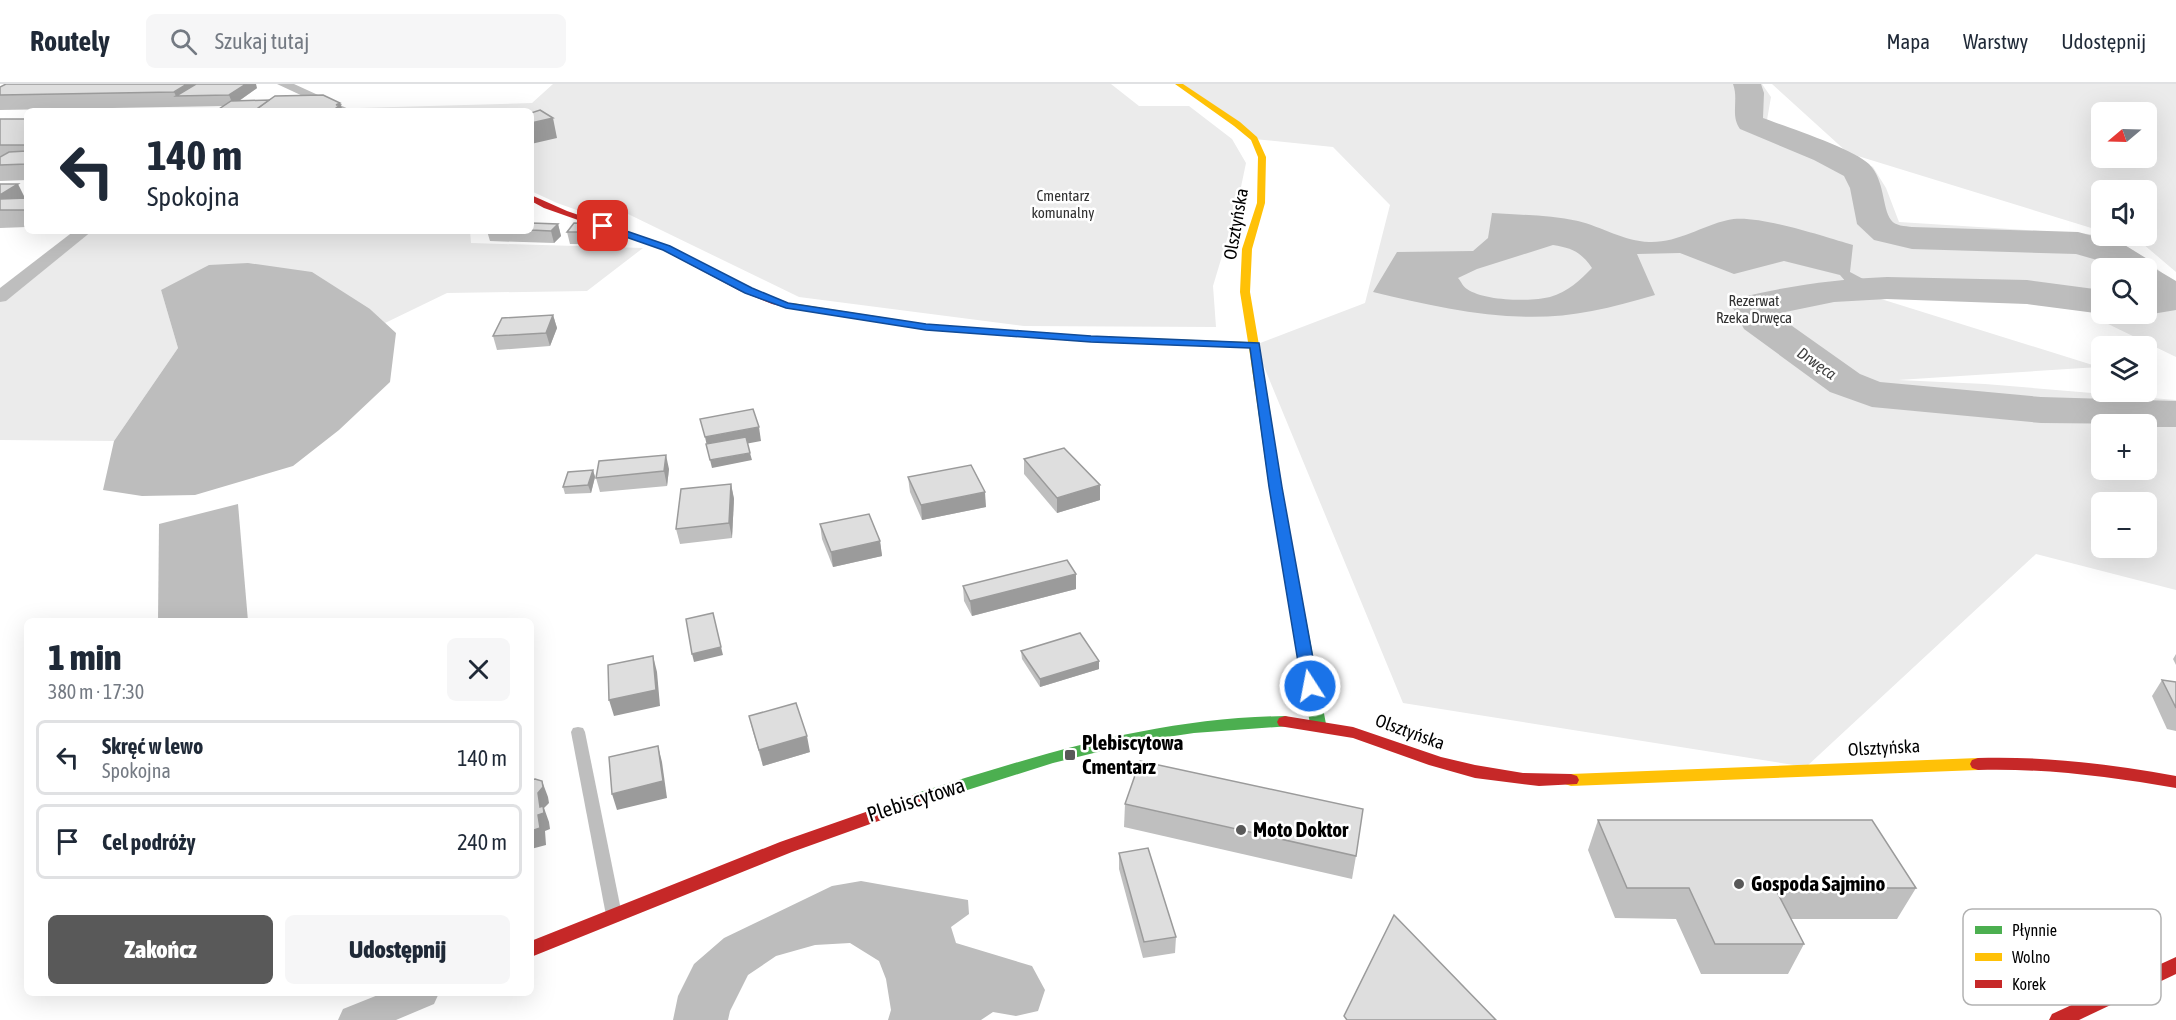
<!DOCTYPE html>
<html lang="pl">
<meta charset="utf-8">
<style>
:root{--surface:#fff;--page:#f6f6f7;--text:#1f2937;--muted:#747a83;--line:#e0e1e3;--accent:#595959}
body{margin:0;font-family:"Asap Condensed",sans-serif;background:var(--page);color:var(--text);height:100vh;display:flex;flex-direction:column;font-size:22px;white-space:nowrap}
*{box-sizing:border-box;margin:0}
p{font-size:20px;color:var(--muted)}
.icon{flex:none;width:33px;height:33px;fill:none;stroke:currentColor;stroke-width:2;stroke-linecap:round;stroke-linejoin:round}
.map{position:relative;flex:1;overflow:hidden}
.sheet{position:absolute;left:24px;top:534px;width:510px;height:378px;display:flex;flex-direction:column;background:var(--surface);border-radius:9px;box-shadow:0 6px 24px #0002}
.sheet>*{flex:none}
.top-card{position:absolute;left:24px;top:24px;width:510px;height:126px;border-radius:9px;box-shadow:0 6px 24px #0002;background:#fff;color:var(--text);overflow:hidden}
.needle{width:39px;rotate:251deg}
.tools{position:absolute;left:2091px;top:18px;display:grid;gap:12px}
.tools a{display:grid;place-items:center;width:66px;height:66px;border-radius:9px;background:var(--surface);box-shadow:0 6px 24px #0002;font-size:30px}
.pin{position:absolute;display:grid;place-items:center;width:51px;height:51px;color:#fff;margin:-26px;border-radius:12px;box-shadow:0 3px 9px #0006}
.me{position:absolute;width:66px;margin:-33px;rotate:349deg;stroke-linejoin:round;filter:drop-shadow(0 0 4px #0008)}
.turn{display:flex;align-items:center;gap:21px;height:126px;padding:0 24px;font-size:27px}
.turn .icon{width:78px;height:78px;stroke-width:2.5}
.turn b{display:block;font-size:42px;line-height:51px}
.round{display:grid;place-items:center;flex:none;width:63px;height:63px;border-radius:9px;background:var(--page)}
.head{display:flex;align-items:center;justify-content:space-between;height:102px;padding:0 24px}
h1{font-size:36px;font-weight:800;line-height:45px}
.action{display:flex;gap:12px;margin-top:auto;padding:12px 24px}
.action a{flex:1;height:69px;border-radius:9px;background:var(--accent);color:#fff;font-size:24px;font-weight:800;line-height:69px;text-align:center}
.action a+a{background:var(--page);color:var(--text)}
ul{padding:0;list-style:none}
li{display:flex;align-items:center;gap:18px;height:75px;margin:0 12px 9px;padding:0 12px;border:3px solid var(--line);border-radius:9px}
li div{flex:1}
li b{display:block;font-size:22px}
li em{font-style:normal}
header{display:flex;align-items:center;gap:36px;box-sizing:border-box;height:84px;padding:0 30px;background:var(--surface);border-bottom:2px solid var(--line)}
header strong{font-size:28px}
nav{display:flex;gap:33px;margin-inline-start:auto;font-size:21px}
.search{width:420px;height:54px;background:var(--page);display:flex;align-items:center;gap:15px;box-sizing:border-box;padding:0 21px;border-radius:9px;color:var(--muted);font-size:22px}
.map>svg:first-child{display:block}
.green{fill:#ebebeb;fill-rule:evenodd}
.water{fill:#bdbdbd;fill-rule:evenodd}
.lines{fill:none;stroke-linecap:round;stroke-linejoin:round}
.river{fill:#bdbdbd;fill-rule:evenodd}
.lane{fill:#bebebe;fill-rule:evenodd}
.street{fill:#bebebe;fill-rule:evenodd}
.fast{fill:#4caf50;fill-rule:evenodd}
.slow{fill:#ffc107;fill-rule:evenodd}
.jam{fill:#c62828;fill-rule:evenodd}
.wall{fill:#bfbfbf}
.shaded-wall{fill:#9b9b9b}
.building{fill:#dedede;stroke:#9b9b9b;stroke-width:1.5}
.route{fill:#1a73e8;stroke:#114b97;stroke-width:1.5}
.poi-dot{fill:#595959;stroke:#fff;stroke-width:2}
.labels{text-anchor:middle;stroke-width:5;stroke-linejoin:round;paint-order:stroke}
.far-park-label{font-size:15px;fill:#313131;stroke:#fff}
.far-water-label{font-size:16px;font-style:italic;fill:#424242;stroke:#fff}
.street-label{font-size:18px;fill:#000;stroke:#fff}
.near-poi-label{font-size:21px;font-weight:bold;fill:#000;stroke:#fff;text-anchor:start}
.near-street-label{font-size:21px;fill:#000;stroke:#fff}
.key{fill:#fff;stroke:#b2b2b2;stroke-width:1.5}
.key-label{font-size:16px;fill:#000}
</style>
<header>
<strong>Routely</strong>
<div class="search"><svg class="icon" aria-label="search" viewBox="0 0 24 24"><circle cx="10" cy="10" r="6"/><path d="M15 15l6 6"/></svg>Szukaj tutaj</div>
<nav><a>Mapa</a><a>Warstwy</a><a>Udostępnij</a></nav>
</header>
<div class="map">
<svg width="2176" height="936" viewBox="0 0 2176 936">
<rect width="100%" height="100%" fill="#fff"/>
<g class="green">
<path d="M 553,0 L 1111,0 L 1139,22 L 1189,22 L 1232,55 L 1246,79 L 1237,122 L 1213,202 L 1216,243 L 1024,242 L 799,213 L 628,130 L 591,131 L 557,119 L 531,107 L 531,27 L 364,27 L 358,24 L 532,19 Z"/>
<path d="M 1178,0 L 1762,0 L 1771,13 L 1767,36 L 1851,71 L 1873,83 L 1886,104 L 1899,138 L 2089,150 C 2127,155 2148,177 2176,201 L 2176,273 L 2104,238 L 2142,234 L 2113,230 L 2146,230 L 2146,184 L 2102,184 L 2101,228 L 1963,213 L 1881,215 L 2099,283 L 1898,296 L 1985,300 L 2176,316 L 2176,506 L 2036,470 L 1806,683 L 1403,619 L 1255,261 L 1365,219 L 1390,121 L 1333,63 L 1254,55 ZM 2102,340 L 2146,340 L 2146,386 L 2102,386 ZM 2102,418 L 2146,418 L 2146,464 L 2102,464 Z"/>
<path d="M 1772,0 L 2176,0 L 2176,188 L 2143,160 L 2117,152 L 2146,152 L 2146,106 L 2102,106 L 2101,147 L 1848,69 ZM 2146,28 L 2146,74 L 2102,74 L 2102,28 Z"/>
<path d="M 84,147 L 470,147 L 471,159 L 643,164 L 587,207 L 447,209 L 385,239 L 370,225 L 161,206 L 178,264 L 114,357 L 0,356 L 0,213 Z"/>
</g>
<g class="water">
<path d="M 1492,129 C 1521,131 1550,131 1578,137 C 1602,143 1624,157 1649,158 C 1678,159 1701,142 1728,136 C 1755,129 1825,153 1853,161 L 1850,188 L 1880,204 L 1853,206 L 1840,191 L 1784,177 L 1734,190 L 1680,169 L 1637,170 L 1655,211 C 1634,217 1613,223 1592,227 C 1519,242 1444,225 1373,208 L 1397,168 L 1473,167 L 1488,154 ZM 1553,161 C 1572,164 1581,168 1592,184 C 1580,196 1568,208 1550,213 C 1530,218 1484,217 1467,205 C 1463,203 1461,197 1458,194 L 1477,185 Z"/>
<path d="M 248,179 L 312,188 L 370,225 L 396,249 L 390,298 L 339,346 L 293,382 L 195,411 L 142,412 L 103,406 L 114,357 L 178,264 L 161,206 L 209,181 Z"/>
<path d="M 238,420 L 248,537 L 158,537 L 159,440 Z"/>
<path d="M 861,797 L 968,816 L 969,830 L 951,843 L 956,859 L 1032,882 L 1045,906 L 1038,927 L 1016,932 L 993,928 L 981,936 L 888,936 L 891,926 L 886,895 L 879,877 L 850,859 L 815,861 L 776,872 L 748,891 L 730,927 L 728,936 L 673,936 L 678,912 L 694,880 L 724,854 L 832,802 Z"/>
</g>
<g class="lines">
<g class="river">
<path d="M 1733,0 L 1761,0 L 1764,9 L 1763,34 C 1787,43 1854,65 1869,80 C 1885,96 1882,124 1891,136 C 1895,142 1905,142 1912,143 L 2078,148 L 2123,160 L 2149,176 L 2154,184 L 2176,197 L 2176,226 L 2146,231 L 2141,230 L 2146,230 L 2146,184 L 2111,184 L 2097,176 L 2076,170 L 1912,165 L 1874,156 L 1857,140 L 1850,104 L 1844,92 L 1814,76 L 1740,45 C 1730,31 1739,16 1733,0 Z"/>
<path d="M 1887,193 L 2027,196 L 2102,206 L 2103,230 L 2027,220 L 1887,215 L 1834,218 L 1775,230 L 1860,290 L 1880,298 L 2041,313 L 2176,317 L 2176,343 L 2146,343 L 2146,340 L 2041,339 L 1872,323 L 1830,308 L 1744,245 L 1732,222 L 1738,214 C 1787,202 1837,195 1887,193 Z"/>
</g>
<path class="lane" d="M 578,643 L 583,644 L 585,648 L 621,826 L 619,831 L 613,833 L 607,831 L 605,826 L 571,648 L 573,644 Z"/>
<g class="street">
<path d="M 277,0 L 294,0 L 353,27 L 335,27 Z"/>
<path d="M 74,147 L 92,147 L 6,217 L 0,218 L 0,204 Z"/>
<path d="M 383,909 L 439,909 L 434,920 L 396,936 L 338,936 L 343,925 Z"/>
</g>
<g class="fast">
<path d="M 1264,323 L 1270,326 L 1281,403 L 1326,640 L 1324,644 L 1312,644 L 1310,640 L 1269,403 L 1258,326 Z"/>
<path d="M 1285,632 L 1291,634 L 1293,638 L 1291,642 L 1194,649 L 1147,656 L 1053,679 L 920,721 L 914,720 L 912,715 L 914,710 C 1039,671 1152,634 1285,632 Z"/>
</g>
<g class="slow">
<path d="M 1175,0 L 1183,0 L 1240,38 L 1257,53 L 1266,73 L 1265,119 L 1252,165 L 1250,208 L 1270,326 L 1268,328 L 1260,328 L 1258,326 L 1249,264 L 1091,258 L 926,246 L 792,225 L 787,222 L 792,219 L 926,240 L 1091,252 L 1248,258 L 1240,208 L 1242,165 L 1257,119 L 1258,73 L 1251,56 L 1234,42 Z"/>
<path d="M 1978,674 L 1984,676 L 1986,680 L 1984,684 L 1978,686 L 1571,702 L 1565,700 L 1563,696 L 1565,692 L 1571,690 Z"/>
</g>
<g class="jam">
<path d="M 531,111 L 567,127 L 669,162 L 747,203 L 797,222 L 792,225 L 772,220 L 740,207 L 663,166 L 544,124 L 531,117 Z"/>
<path d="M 1285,632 L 1353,643 L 1441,673 L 1475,681 L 1523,689 L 1571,690 L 1577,692 L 1579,696 L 1577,700 L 1539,702 L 1475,694 L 1429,681 L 1353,654 L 1279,642 L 1277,638 L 1279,634 Z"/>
<path d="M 1978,674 C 2045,672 2110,680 2176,692 L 2176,704 C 2110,693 2045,684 1978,686 L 1972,684 L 1970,680 L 1972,676 Z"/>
<path d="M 920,709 L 926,710 L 928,715 L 926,720 L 792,768 L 531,873 L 531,857 L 780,758 Z"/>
<path d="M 2176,873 L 2176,890 L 2079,936 L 2049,936 L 2052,930 Z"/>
</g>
</g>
<g class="wall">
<path d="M 0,3 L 257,4 L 239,17 L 340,19 L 343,27 L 216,27 L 224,22 L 0,26 Z"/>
<path d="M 0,35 L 27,35 L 27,96 L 0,97 Z"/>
<path d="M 0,100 L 25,114 L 27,114 L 27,143 L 0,144 Z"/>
<path d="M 531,139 L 558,140 L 561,152 L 554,159 L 490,157 L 487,147 L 531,147 Z"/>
<path d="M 600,140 L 603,151 L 596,160 L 570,160 L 567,148 Z"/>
<path d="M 553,231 L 557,244 L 550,262 L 497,266 L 493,252 Z"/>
<path d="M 1024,375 L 1100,416 L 1057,429 L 1024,390 Z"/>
<path d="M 669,385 L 667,402 L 600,408 L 596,394 Z"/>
<path d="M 593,386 L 595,393 L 591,409 L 565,410 L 563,403 Z"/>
<path d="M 908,393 L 986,423 L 922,436 L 910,408 Z"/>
<path d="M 731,400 L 734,415 L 732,454 L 680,460 L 676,445 Z"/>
<path d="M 820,440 L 880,457 L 882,472 L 833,483 L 822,455 Z"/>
<path d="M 1076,490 L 1076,505 L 972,532 L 964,517 L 963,502 Z"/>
<path d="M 1021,567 L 1099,577 L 1099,585 L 1040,603 L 1022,575 Z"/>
<path d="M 2176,570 L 2176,581 L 2173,575 Z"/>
<path d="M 2162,596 L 2176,598 L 2176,647 L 2167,645 L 2152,612 Z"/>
<path d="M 749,632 L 810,668 L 763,682 L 753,648 Z"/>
<path d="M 1125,720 L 1356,772 L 1352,795 L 1124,743 Z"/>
<path d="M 1598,736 L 1916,804 L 1897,835 L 1791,835 L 1804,860 L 1788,890 L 1701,890 L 1676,835 L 1615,834 L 1588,766 Z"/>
<path d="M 1119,769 L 1176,853 L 1175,869 L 1143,874 L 1119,785 Z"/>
</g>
<g class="shaded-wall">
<path d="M 187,0 L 214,0 L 176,12 L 174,8 Z"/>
<path d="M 246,0 L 256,0 L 257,4 L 233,21 L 229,11 Z"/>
<path d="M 340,19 L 343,27 L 332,27 L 336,21 Z"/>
<path d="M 553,34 L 557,54 L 531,60 L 531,39 Z"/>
<path d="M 18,100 L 26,116 L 0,126 L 0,111 Z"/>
<path d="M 558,140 L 561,152 L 554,159 L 551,147 Z"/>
<path d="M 600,140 L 603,151 L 596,160 L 593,148 Z"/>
<path d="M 553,231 L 557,244 L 550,262 L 546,249 Z"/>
<path d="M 759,343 L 761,357 L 708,367 L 705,353 Z"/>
<path d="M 750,369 L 752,376 L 712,384 L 710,376 Z"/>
<path d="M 666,371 L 669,385 L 667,402 L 664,387 Z"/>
<path d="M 593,386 L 595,393 L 591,409 L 588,401 Z"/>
<path d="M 731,400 L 734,415 L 732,454 L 729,439 Z"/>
<path d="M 1100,401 L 1100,416 L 1057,429 L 1057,414 Z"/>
<path d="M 985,408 L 986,423 L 922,436 L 921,421 Z"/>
<path d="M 880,457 L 882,472 L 833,483 L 831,468 Z"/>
<path d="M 1076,490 L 1076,505 L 972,532 L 970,517 Z"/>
<path d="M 721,563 L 723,571 L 694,578 L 692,570 Z"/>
<path d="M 653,572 L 657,588 L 660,622 L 614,632 L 609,616 Z"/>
<path d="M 1099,577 L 1099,585 L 1040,603 L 1040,595 Z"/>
<path d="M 807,652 L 810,668 L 763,682 L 759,666 Z"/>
<path d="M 658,662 L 662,678 L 667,714 L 617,726 L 612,710 Z"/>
<path d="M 542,697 L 548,713 L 549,719 L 544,724 L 549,738 L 550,745 L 545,747 L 546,761 L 531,765 L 531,747 L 538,731 L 540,723 L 538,709 Z"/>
</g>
<g class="building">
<path d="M 6,0 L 187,0 L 174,8 L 0,11 L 0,3 Z"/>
<path d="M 196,0 L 246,0 L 229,11 L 176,12 Z"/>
<path d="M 323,11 L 340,19 L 336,21 L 340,21 L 332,27 L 254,27 L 275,12 Z"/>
<path d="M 269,16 L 254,27 L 216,27 L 231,17 Z"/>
<path d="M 540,26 L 553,34 L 531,39 L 531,29 Z"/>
<rect x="0" y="35" width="27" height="26"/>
<path d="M 27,67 L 27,80 L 0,81 L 0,73 L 9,68 Z"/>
<path d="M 0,100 L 18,100 L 0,111 Z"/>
<path d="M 27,114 L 27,126 L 0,126 L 0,115 Z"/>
<path d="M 531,139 L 558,140 L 551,147 L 531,146 Z"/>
<path d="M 574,139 L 600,140 L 593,148 L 567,148 Z"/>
<path d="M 553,231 L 546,249 L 493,252 L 502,234 Z"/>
<path d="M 753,325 L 759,343 L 705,353 L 700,335 Z"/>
<path d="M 746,353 L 750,369 L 710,376 L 706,360 Z"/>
<path d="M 1064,364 L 1100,401 L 1057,414 L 1024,375 Z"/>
<path d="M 666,371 L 664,387 L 596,394 L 599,377 Z"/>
<path d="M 971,381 L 985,408 L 921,421 L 908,393 Z"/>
<path d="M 593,386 L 588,401 L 563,403 L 568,388 Z"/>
<path d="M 731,400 L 729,439 L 676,445 L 681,405 Z"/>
<path d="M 869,430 L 880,457 L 831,468 L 820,440 Z"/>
<path d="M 1067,476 L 1076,490 L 970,517 L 963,502 Z"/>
<path d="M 713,529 L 721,563 L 692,570 L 686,535 Z"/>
<path d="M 1080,549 L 1099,577 L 1040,595 L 1021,567 Z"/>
<path d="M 653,572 L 656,606 L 609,616 L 608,581 Z"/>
<path d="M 2162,596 L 2176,598 L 2176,624 Z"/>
<path d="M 796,619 L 807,652 L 759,666 L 749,632 Z"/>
<path d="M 658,662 L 663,697 L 612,710 L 609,673 Z"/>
<path d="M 1140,677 L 1363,725 L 1356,772 L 1125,720 Z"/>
<path d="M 535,695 L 542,697 L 543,703 L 538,709 L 540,723 L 543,722 L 544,729 L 538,731 L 540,744 L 531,747 L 531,696 Z"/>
<path d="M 1598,736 L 1872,736 L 1916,804 L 1775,804 L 1804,860 L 1715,860 L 1689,804 L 1627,804 Z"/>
<path d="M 1148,764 L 1176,853 L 1144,858 L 1119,769 Z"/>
<path d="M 1394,831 L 1496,936 L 1347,936 L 1344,932 Z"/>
</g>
<path class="route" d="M 600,140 L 606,140 L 670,162 L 752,204 L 788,219 L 926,240 L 1091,252 L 1259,259 L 1282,403 L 1318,602 L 1316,606 L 1305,606 L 1302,602 L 1269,403 L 1250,264 L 1091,258 L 926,246 L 786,224 L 745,209 L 663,166 L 600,144 Z"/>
<g class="poi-dot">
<rect x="1064" y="665" width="12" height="12" rx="3"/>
<circle cx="1241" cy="746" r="6"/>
<circle cx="1739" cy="800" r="6"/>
</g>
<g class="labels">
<g class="far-park-label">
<text x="1063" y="117">Cmentarz<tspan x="1063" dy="17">komunalny</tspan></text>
<text x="1754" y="222">Rezerwat<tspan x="1754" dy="17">Rzeka Drwęca</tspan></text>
</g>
<g class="far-water-label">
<text transform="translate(1817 279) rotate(35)" y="6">Drwęca</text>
</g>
<g class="street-label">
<text transform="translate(1236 140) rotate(-80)" y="6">Olsztyńska</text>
<text transform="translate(1410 648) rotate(20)" y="6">Olsztyńska</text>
<text transform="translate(1884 664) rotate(-3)" y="6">Olsztyńska</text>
</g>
<g class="near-poi-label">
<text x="1082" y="666">Plebiscytowa<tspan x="1082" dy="24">Cmentarz</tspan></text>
<text x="1253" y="753">Moto Doktor</text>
<text x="1751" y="807">Gospoda Sajmino</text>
</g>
<g class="near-street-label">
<text transform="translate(916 716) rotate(-18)" y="7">Plebiscytowa</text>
</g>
</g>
<rect x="1963" y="825" width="198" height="96" rx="9" class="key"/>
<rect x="1975" y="842" width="27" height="8" fill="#4caf50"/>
<rect x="1975" y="869" width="27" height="8" fill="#ffc107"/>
<rect x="1975" y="896" width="27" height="8" fill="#c62828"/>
<g class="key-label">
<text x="2012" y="852">Płynnie</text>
<text x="2012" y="879">Wolno</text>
<text x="2012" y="906">Korek</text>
</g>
</svg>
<div class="tools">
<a><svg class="needle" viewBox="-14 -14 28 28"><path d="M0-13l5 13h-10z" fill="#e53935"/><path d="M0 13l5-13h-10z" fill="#747a83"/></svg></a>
<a><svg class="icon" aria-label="sound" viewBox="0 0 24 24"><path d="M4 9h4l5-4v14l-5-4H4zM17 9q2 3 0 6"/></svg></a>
<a><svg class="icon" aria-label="search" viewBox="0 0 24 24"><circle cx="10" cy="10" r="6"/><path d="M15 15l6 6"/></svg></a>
<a><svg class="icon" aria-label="layers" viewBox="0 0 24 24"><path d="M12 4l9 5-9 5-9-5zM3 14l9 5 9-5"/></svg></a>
<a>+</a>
<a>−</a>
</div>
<div class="pin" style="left:603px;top:142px;background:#d93025"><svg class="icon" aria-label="arrive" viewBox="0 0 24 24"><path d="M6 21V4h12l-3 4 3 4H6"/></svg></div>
<svg class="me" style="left:1310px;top:602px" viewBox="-20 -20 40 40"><circle r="17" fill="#1a73e8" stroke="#fff" stroke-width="3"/><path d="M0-11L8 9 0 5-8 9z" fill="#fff"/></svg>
<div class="top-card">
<div class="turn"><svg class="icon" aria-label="left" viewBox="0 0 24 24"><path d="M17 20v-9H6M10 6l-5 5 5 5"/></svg><div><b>140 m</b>Spokojna</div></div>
</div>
<section class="sheet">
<div class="head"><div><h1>1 min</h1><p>380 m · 17:30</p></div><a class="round"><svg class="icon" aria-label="close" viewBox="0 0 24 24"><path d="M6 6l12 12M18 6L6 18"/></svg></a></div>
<ul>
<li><svg class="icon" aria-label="left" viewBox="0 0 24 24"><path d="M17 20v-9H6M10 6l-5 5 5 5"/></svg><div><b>Skręć w lewo</b><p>Spokojna</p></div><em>140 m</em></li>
<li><svg class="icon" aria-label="arrive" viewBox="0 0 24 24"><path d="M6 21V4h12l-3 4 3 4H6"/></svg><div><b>Cel podróży</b></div><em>240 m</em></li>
</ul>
<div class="action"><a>Zakończ</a><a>Udostępnij</a></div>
</section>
</div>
